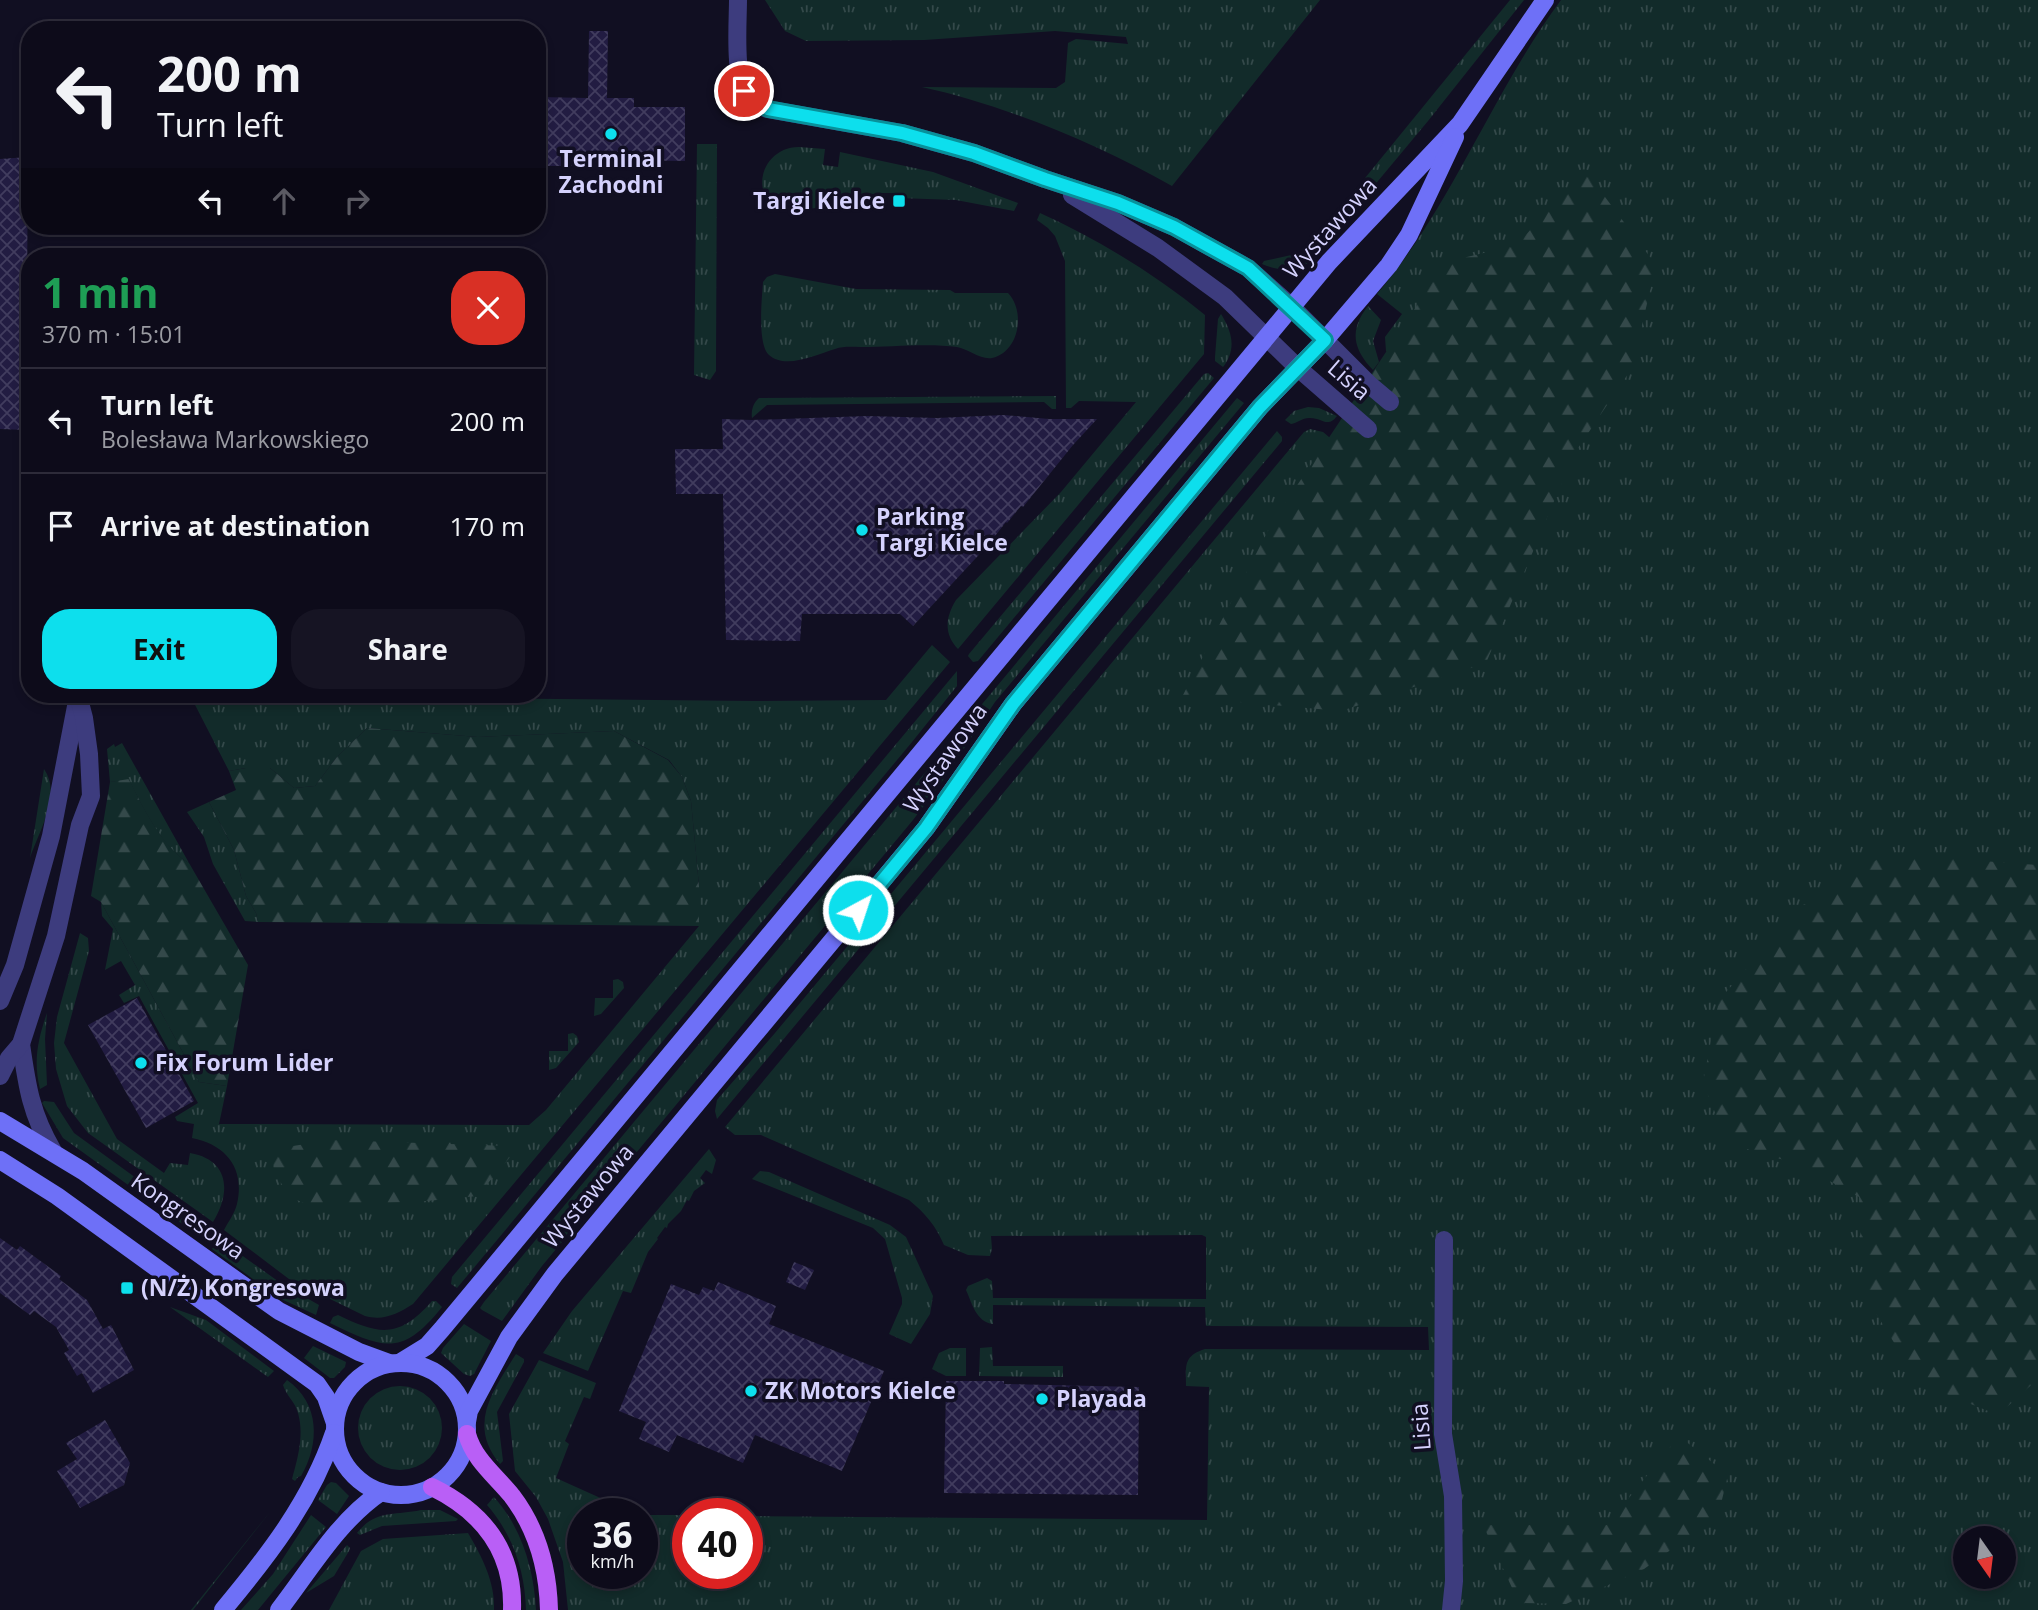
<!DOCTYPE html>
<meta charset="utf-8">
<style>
:root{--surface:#0d0b1a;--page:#161423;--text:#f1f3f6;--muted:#9a9ba2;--line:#2d2b39;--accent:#0ddfed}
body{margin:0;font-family:"Open Sans",sans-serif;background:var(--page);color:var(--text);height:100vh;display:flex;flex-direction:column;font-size:26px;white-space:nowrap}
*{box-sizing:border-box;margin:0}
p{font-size:23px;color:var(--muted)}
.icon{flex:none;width:38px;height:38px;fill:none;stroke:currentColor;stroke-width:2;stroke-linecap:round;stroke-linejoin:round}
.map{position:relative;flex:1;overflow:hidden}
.sheet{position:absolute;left:21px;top:248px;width:525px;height:455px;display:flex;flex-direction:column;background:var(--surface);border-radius:28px;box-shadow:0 4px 10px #0003,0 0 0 2px var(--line)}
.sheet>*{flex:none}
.hud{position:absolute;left:21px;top:21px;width:525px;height:214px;border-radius:28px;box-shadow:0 4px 10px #0003,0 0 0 2px var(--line);background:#0d0b1a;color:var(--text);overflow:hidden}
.needle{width:46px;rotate:166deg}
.fabs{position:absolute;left:1953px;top:1526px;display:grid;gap:14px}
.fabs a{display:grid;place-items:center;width:63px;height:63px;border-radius:50%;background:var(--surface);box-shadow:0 4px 10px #0003,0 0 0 2px var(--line);font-size:35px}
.speed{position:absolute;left:567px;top:1498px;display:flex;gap:14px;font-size:35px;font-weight:700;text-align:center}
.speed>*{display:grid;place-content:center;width:91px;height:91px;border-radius:50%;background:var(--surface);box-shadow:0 4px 10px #0003,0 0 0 2px var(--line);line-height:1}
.speed small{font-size:18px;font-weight:400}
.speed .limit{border:10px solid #d22;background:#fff;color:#111}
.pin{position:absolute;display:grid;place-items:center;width:60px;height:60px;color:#fff;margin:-30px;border:4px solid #fff;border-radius:50%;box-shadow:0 2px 7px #0007}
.me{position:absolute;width:77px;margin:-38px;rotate:40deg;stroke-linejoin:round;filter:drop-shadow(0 0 5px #0008)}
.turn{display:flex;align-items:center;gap:24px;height:147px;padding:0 21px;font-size:32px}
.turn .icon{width:91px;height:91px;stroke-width:2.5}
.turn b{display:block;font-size:49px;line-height:60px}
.lanes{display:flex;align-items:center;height:66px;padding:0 21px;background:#0003;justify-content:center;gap:35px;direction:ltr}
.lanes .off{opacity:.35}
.round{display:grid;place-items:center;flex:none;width:74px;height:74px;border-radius:28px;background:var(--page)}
.head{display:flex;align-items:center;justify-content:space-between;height:119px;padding:0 21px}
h1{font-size:42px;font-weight:700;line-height:52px;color:#1e9e55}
.primary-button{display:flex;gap:14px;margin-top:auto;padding:14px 21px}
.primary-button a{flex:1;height:80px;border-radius:28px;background:var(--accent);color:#111;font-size:28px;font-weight:700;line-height:80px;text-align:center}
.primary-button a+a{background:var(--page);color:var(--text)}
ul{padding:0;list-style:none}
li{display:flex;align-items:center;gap:21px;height:105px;padding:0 21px;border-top:2px solid var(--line)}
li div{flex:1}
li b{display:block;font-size:26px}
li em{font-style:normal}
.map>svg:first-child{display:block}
.grass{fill:url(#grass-tufts);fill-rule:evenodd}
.forest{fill:url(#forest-firs)}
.building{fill:url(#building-cross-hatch)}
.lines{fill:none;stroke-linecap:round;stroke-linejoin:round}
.street{stroke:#3d3c7e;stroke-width:18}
.secondary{stroke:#6e70f7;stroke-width:18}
.primary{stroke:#b95ff6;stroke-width:18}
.route-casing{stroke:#08919a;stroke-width:18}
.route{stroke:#0ddfed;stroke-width:12}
.poi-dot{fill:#0ddfed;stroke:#110f22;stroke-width:2.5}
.labels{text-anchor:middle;stroke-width:7;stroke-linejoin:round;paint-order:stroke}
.poi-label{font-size:23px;font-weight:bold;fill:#d5d2fd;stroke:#110f22;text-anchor:start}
.street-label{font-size:23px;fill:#d5d2fd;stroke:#110f22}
</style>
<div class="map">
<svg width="2038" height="1610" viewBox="0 0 2038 1610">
<defs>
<pattern id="grass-tufts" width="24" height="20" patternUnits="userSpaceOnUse" patternTransform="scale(1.75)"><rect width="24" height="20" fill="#122b2a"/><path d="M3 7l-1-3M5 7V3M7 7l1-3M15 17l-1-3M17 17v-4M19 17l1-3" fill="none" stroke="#34494a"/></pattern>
<pattern id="forest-firs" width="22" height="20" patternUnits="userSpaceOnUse" patternTransform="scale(1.75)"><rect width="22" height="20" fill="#122b2a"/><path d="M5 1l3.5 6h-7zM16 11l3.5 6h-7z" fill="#34494a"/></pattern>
<pattern id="building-cross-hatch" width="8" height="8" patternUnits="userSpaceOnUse" patternTransform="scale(1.75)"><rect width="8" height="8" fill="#221c42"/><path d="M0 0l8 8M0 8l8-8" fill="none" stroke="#413c5e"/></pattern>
</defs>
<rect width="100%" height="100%" fill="#110f22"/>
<g class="grass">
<path d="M 765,0 L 1320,0 L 1172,186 C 1099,144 1004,105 922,87 L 1056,88 L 1065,82 L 1068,43 L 1076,39 L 1128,44 L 1126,37 L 1055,31 L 924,40 L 806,41 L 785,31 Z"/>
<path d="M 1510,0 L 1524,0 L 1428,121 L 1323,247 L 1317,237 Z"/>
<path d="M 1561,0 L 2038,0 L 2038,1610 L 568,1610 L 563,1562 L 548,1519 L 536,1497 L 515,1471 L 509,1414 L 539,1360 L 596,1383 L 590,1399 L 584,1397 L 565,1441 L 569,1444 L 556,1478 L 636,1514 L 583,1514 L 583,1573 L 642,1573 L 642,1515 L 688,1515 L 688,1573 L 747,1573 L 747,1516 L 1207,1520 L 1209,1387 L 1186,1386 C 1186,1366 1183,1356 1205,1349 L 1429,1350 L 1428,1327 L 1206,1326 L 1205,1307 L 993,1305 L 993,1324 C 976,1322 972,1303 966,1290 L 968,1286 L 987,1278 L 992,1281 L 993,1298 L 1206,1299 L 1206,1237 L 1202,1235 L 991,1236 L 992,1249 L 990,1256 L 968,1255 L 944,1245 C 936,1226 925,1213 909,1200 L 761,1135 L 735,1135 L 725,1127 L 1304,432 L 1310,429 L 1323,432 L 1348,453 L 1413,373 L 1386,351 L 1385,337 L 1402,314 L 1377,294 C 1452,206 1492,93 1561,0 ZM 1965,1538 L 2004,1538 L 2004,1577 L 1965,1577 Z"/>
<path d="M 697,144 L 717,144 L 716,362 L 716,371 L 710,380 L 694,375 Z"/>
<path d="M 799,147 L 825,149 L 823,165 L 838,167 L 840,152 L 933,172 L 1018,203 L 1014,211 L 956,200 L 899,198 L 899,193 L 877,193 L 876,198 C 866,199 855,199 844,201 C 828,204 795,216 780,209 C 748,195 762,147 799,147 Z"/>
<path d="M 1040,213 C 1099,240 1155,274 1205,315 L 1204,354 L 958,649 C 944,634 945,618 956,600 L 1061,492 L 1136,402 L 1079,401 L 1071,408 L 1066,408 L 1065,261 L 1055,236 L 1048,228 L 1037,220 Z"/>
<path d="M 1305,252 L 1315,258 C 1297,272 1281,272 1262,264 L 1264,261 Z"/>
<path d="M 775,274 L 856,289 L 950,290 L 955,293 L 1008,293 C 1026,312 1019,352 992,358 C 981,360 968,349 957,347 C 931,343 888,347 861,347 C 852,347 843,346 835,349 C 817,354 786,370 769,355 C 757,344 762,298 763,282 L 767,277 Z"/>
<path d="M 1368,306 L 1381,320 L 1373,341 L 1379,362 L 1373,370 C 1353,349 1349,330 1368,306 Z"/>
<path d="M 1221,314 C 1232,332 1237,349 1223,367 L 1215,361 L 1215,357 L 1218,319 Z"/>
<path d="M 1208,373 L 1214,378 L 978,661 L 973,662 L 968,656 L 969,654 L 1204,374 Z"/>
<path d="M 1056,396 L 1056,409 L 1052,409 L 1044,402 L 767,405 L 752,418 C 751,411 753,403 759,398 Z"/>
<path d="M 1237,398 L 1244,403 L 995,702 L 941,783 L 913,820 L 542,1266 L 502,1321 L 482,1310 L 480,1308 L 484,1302 Z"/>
<path d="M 1308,407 L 1319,408 L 1337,416 C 1327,429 1322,417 1309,418 C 1302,418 1297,423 1291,424 L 1285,420 L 1294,411 Z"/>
<path d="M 1277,431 L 1282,437 L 1282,441 L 717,1119 L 715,1111 L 717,1100 L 775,1033 Z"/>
<path d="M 932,645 L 950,662 L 413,1304 C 397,1314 384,1321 365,1316 L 289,1279 L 224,1230 C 228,1222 235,1213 237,1204 C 245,1169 227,1145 192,1138 L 194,1124 L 177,1121 L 175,1117 L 198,1103 L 139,996 L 124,1003 L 119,995 L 135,985 L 121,961 L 105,970 L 113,929 L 102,916 L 101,902 L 199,1082 L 227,1086 L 219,1124 L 529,1125 L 546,1110 L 699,926 L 699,886 L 691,801 L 682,777 L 669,760 L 614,731 L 478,737 L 367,728 L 337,757 L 315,786 L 294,788 L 270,768 L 246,768 L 229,771 L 190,695 L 753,701 L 886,700 Z"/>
<path d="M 957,671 L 957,686 L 912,742 L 457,1288 L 451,1284 L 452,1277 Z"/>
<path d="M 122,743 L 189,863 C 163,849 142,806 129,780 L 110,782 L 107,749 L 114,744 L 115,747 Z"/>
<path d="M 44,769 C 62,795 39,831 30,858 Z"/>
<path d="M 209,802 L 234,850 L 246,896 L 256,913 L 258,922 L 245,921 L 213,864 L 204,837 L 187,812 Z"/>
<path d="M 80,933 L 88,938 L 89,951 L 64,1043 L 117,1139 L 164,1173 L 170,1163 L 188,1165 L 190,1153 C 230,1160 231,1193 213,1222 L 88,1133 L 67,1106 L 56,1069 L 54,1043 L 57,1017 Z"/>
<path d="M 618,979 L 623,982 L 624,988 L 601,1014 L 594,1016 L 595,998 L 613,998 L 613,980 Z"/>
<path d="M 47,1013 L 45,1039 L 47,1085 L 40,1089 C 33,1061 38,1039 47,1013 Z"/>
<path d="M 573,1033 L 577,1036 L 579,1042 L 556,1068 L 549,1070 L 549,1051 L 568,1051 L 568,1034 Z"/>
<path d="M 44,1101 L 54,1102 L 74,1133 L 205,1228 L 199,1236 L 63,1138 L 42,1103 Z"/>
<path d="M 709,1149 L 716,1160 L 712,1174 L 706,1170 L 700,1178 L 705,1183 L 694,1191 L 689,1201 L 687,1200 L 681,1211 L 668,1224 L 667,1228 L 665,1227 L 657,1238 L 658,1239 L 648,1252 L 631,1293 L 623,1291 L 588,1371 L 543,1353 L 572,1311 Z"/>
<path d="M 760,1171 L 769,1172 L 890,1225 L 906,1237 L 933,1296 L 930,1314 L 911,1344 L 889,1334 L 902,1304 L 902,1298 L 885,1239 L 873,1228 L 752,1179 Z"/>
<path d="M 219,1239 L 282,1284 L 319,1305 L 316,1315 L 279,1298 L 212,1249 Z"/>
<path d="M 432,1301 L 436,1301 L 442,1307 C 402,1357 384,1349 330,1323 L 333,1317 L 338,1315 C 379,1335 399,1339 432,1301 Z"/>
<path d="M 170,1307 L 206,1320 L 274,1371 L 268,1377 Z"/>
<path d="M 464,1324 L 491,1341 L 474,1374 L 470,1376 L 464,1374 L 441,1353 L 443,1348 Z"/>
<path d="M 313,1346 L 346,1362 L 345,1367 L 334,1378 L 330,1378 L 304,1358 Z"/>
<path d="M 992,1347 L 993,1366 L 1063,1366 L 1063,1377 L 979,1376 L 980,1348 Z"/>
<path d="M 950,1348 L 966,1348 L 966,1376 L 946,1376 L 932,1369 L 939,1353 Z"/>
<path d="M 516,1354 L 524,1359 L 524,1362 L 497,1412 L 503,1461 L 500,1464 C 467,1424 493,1391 516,1354 Z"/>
<path d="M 287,1380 C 320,1403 320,1444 301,1476 L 298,1477 L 295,1481 L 292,1479 C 298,1457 305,1433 297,1410 C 294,1401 286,1395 283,1385 Z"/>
<circle cx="400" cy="1428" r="42"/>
<path d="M 331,1482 L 336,1483 L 349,1496 L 337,1514 L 318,1500 L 327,1485 Z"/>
<path d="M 494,1497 C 522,1528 534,1570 536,1610 L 526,1610 C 525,1571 513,1535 487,1505 Z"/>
<path d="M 421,1510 L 440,1510 L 458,1519 L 456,1521 L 382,1526 L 360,1535 L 357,1533 C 376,1509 394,1516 421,1510 Z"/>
<path d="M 270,1512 L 193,1610 L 191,1610 Z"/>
<path d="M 311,1515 L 326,1527 L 258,1610 L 241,1610 L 273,1574 Z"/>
<path d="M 468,1533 C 482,1557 495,1582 494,1610 L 329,1610 L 361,1551 L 383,1539 Z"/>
<path d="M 347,1545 L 350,1548 L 349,1551 L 334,1576 L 306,1593 Z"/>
</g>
<g class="forest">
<path d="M 1584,169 L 1656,265 L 1632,368 L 1574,454 L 1486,663 L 1341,711 L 1182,697 L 1272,523 L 1446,262 L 1517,245 Z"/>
<path d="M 367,728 L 478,737 L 614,731 L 668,760 L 682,777 L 691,801 L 699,886 L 699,926 L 258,922 L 256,913 L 246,896 L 234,850 L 209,802 L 236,790 L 229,771 L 246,768 L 270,768 L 294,788 L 315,786 L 337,757 Z"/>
<path d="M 129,779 C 142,806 163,848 189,863 L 248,965 L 227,1086 L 199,1082 L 101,902 L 91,896 L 110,782 Z"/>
<path d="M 1886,854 L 2038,865 L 2038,1379 L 1998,1415 L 1919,1383 L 1864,1294 L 1859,1197 L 1800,1165 L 1727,1143 L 1703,1082 L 1719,1000 L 1803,905 Z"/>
<path d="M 282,1138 L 293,1146 L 331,1140 L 509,1146 L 511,1156 L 477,1196 L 427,1201 L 313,1207 L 290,1197 L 274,1172 L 271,1140 Z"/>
<path d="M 1679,1436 L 1728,1475 L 1718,1516 L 1644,1569 L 1566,1604 L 1519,1603 L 1483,1525 L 1607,1525 Z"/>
</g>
<g class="building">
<path d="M 589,31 L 608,31 L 607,98 L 634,98 L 634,107 L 685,107 L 685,161 L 610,160 L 610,166 L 537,166 L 537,97 L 588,98 Z"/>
<path d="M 28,157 L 26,430 L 0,429 L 0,159 Z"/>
<path d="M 1004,415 L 1049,419 L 1097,419 L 1073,445 L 1023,507 L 1021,506 L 1007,523 L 1006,522 L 988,545 L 913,626 L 900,614 L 802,614 L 800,641 L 726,640 L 723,494 L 676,494 L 675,449 L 723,449 L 722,419 L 752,420 L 867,416 L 937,418 Z"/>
<path d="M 137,998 L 194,1101 L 146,1128 L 88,1025 Z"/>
<path d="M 0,1238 L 17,1250 L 20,1246 L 61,1276 L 59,1279 L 87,1300 L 103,1329 L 111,1325 L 134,1370 L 93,1393 L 82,1373 L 77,1376 L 64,1353 L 69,1350 L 56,1327 L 34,1311 L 30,1315 L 0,1293 Z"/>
<path d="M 794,1262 L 814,1270 L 805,1290 L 786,1282 Z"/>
<path d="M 718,1282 L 776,1306 L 769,1324 L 884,1371 L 842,1471 L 755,1435 L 743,1463 L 677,1435 L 669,1452 L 639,1439 L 646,1422 L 619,1411 L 671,1284 L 699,1295 L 703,1287 L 714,1291 Z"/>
<path d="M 946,1381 L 1004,1381 L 1004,1384 L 1139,1387 L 1138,1495 L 944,1493 Z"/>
<path d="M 105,1420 L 130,1463 L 124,1485 L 80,1508 L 57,1471 L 77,1459 L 66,1443 Z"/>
</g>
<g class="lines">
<g class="street">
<path d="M 738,0 C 738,23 733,81 749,98 C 754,103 761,106 767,109 L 902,133 L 974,153 L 1045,179 L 1118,203 L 1174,227 L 1248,268 L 1292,307 L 1371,386 L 1390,402"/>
<path d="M 1072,195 L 1158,248 L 1225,297 L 1298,368 L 1368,429"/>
<path d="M 0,1001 L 15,965 L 51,836 L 78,696"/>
<path d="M 21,1044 C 27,1086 31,1114 53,1151"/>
<path d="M 0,1076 L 9,1058 L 21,1044 L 56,936 L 80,825 L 91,796 L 89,754 L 84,718 L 78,695"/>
<path d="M 1444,1240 L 1443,1434 L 1453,1496 L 1454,1581 L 1451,1610"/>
</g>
<g class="secondary">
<path d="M 0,1121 L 83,1171 L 279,1311 L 359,1352 L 389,1363"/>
<path d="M 0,1160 L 57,1196 L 317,1384 L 326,1397 L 335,1423"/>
<path d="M 401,1362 L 427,1346 L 442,1329 L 1329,262 L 1460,124 L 1545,0"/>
<circle cx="401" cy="1429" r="66"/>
<path d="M 467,1422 L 469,1411 L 509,1337 L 555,1274 L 926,828 L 1013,704 L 1260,407 L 1325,340 L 1389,265 L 1409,235 L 1455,137"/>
<path d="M 223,1610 C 268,1556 311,1501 334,1433"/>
<path d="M 279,1610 C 310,1570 338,1521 381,1492"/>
</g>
<g class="primary">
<path d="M 467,1434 C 474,1460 496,1476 512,1496 C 537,1529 548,1570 549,1610"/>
<path d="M 432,1487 C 483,1512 514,1551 512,1610"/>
</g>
</g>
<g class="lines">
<defs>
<path id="route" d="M 744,91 L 750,99 L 768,109 L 902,133 L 974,153 L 1045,179 L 1118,203 L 1174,227 L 1248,268 L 1325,340 L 1260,407 L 1013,704 L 926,828 L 858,910"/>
</defs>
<use href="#route" class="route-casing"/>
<use href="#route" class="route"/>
</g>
<g class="poi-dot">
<circle cx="611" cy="134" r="7"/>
<rect x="892" y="194" width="14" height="14" rx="3.5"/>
<circle cx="862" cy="530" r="7"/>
<circle cx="141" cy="1063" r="7"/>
<rect x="120" y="1281" width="14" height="14" rx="3.5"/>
<circle cx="751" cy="1391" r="7"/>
<circle cx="1042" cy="1399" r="7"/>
</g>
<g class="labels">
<g class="poi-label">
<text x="611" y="167" text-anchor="middle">Terminal<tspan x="611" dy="26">Zachodni</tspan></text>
<text x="885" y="209" text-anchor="end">Targi Kielce</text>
<text x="876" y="525">Parking<tspan x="876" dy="26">Targi Kielce</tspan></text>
<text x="155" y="1071">Fix Forum Lider</text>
<text x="141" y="1296">(N/Ż) Kongresowa</text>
<text x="765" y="1399">ZK Motors Kielce</text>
<text x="1056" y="1407">Playada</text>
</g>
<g class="street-label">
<text transform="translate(1330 228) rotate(-48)" y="8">Wystawowa</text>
<text transform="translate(1349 380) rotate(41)" y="8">Lisia</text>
<text transform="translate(945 758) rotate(-55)" y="8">Wystawowa</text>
<text transform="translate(588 1196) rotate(-50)" y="8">Wystawowa</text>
<text transform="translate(188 1216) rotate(35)" y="8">Kongresowa</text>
<text transform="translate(1421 1427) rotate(-94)" y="8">Lisia</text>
</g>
</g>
</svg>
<div class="fabs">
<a><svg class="needle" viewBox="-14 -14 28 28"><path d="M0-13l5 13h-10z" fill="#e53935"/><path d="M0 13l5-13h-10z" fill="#9a9ba2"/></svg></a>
</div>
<div class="speed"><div>36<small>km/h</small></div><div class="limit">40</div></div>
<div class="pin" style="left:744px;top:91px;background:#d93025"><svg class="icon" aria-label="arrive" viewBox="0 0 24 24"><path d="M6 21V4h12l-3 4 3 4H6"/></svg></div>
<svg class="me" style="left:858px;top:910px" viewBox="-20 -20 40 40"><circle r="17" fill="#0ddfed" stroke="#fff" stroke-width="3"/><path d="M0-11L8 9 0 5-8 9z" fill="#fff"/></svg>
<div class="hud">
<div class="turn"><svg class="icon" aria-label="left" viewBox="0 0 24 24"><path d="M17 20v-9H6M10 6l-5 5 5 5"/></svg><div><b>200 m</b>Turn left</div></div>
<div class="lanes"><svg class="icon" aria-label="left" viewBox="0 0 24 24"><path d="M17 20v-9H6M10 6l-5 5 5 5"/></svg><svg class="icon off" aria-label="ahead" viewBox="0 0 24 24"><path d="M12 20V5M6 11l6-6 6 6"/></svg><svg class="icon off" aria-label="right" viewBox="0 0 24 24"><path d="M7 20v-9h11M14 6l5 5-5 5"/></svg></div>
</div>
<section class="sheet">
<div class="head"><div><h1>1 min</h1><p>370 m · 15:01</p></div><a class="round" style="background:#d93025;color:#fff"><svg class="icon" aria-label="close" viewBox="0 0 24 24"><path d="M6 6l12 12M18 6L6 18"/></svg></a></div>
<ul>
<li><svg class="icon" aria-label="left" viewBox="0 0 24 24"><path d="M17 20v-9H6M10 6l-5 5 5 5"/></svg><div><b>Turn left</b><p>Bolesława Markowskiego</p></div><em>200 m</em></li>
<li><svg class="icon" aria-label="arrive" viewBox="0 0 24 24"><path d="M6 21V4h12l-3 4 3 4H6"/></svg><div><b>Arrive at destination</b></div><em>170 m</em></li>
</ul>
<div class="primary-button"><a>Exit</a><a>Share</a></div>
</section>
</div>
